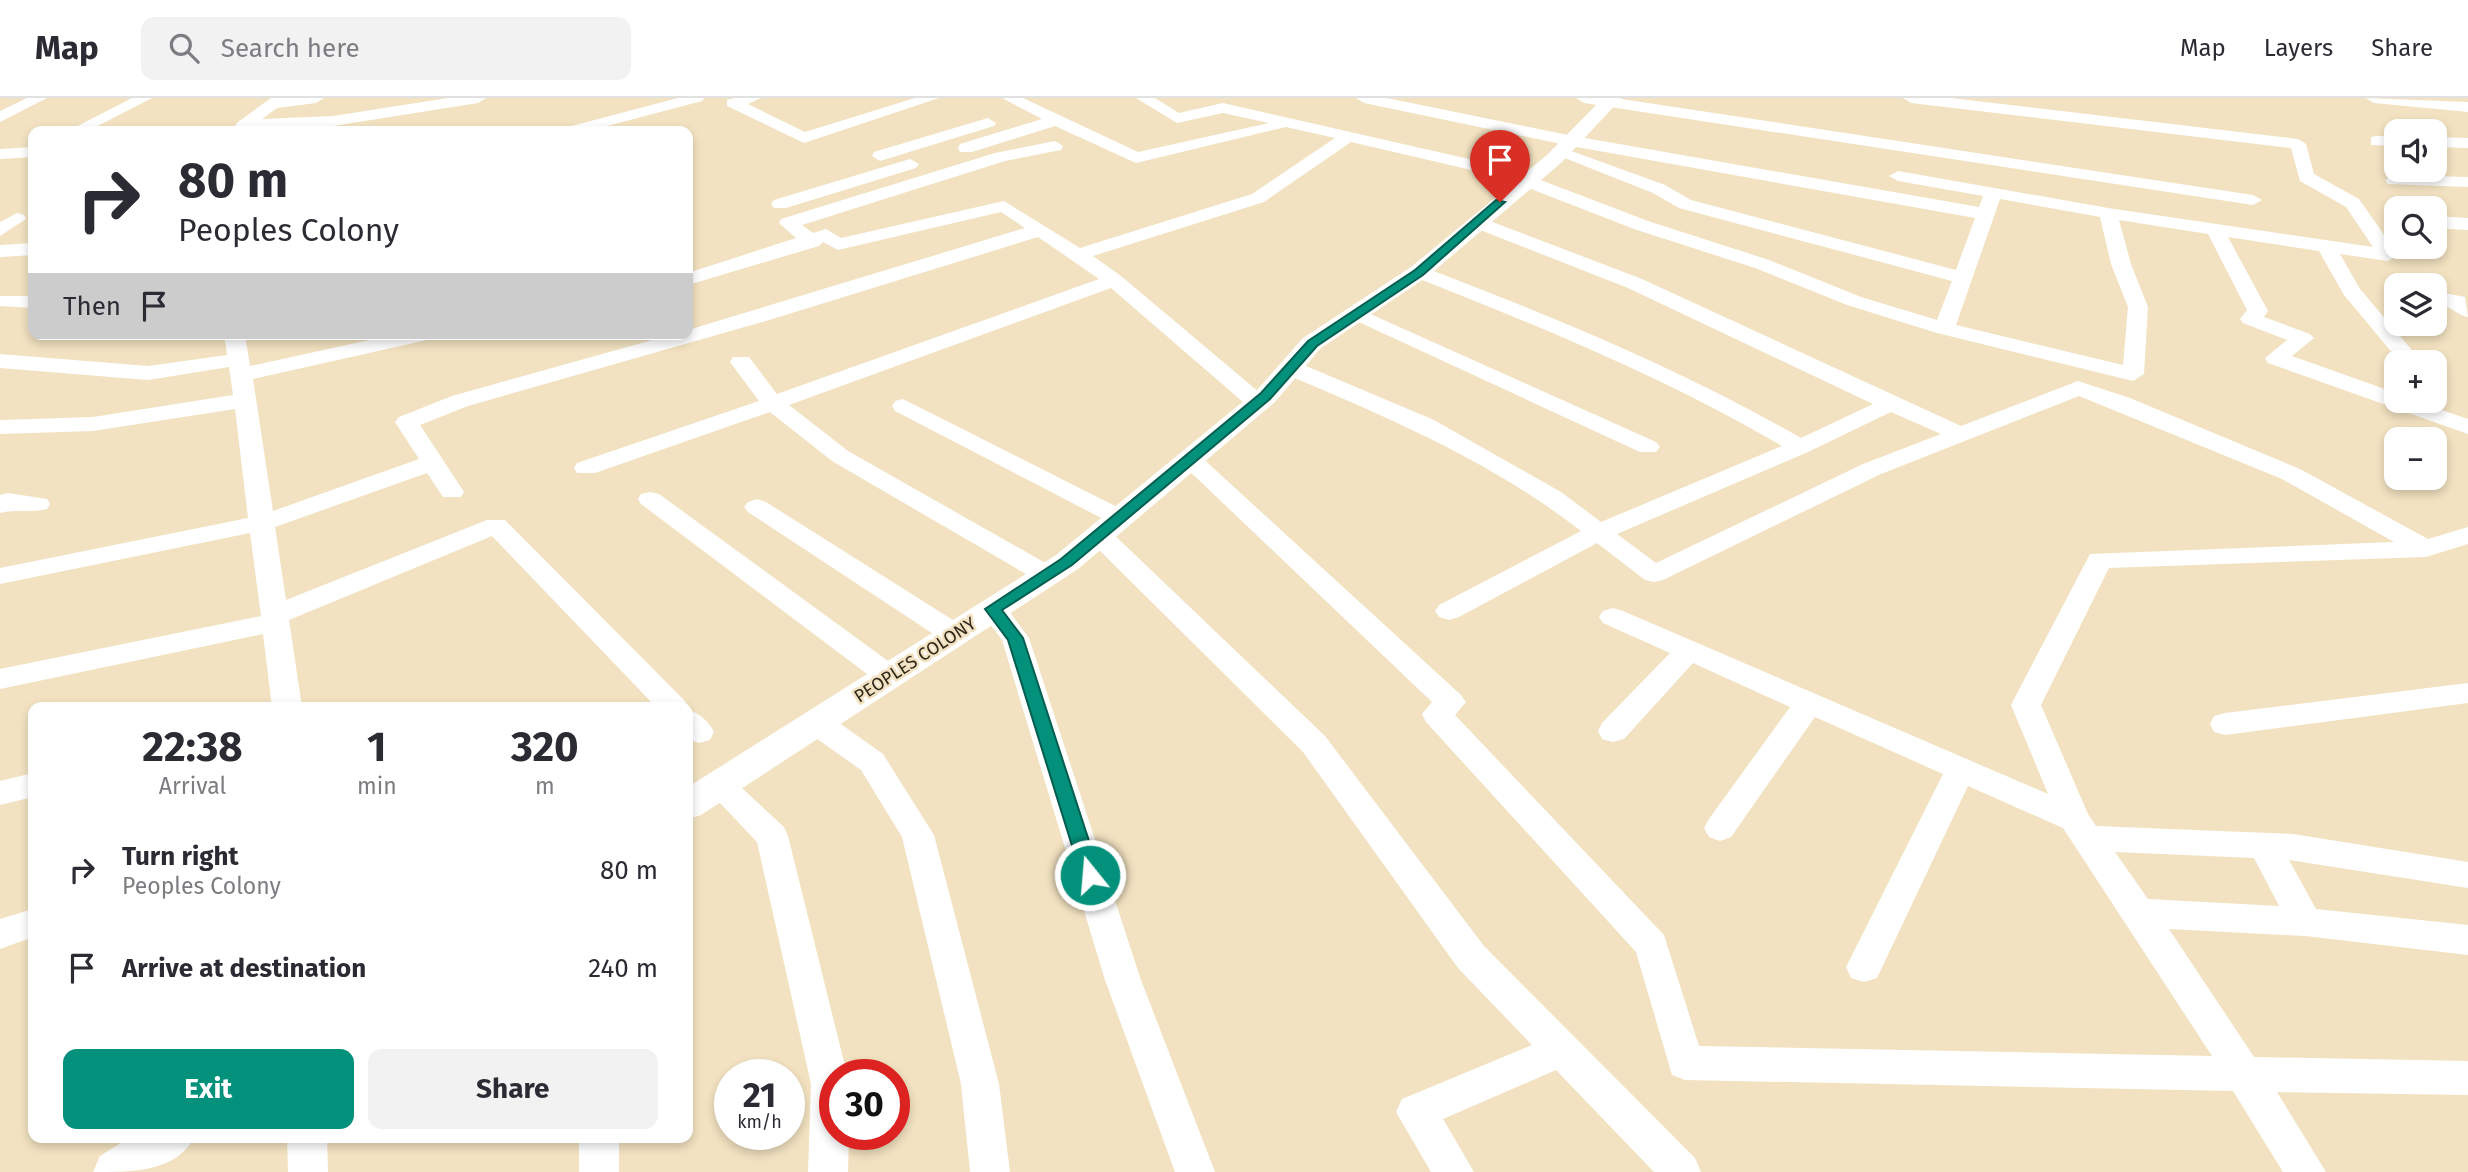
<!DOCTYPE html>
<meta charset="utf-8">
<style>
:root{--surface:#fff;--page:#f2f2f3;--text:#2b2b33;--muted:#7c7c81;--line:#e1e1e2;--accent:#04917b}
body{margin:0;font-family:"Fira Sans",sans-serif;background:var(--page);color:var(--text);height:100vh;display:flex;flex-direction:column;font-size:26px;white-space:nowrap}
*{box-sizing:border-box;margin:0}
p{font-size:23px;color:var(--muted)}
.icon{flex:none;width:38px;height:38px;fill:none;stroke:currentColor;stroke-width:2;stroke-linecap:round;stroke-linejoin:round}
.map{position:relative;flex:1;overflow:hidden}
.details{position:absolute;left:28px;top:604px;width:665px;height:441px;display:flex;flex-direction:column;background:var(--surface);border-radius:14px;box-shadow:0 4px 10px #0003}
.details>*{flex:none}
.top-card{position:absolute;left:28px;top:28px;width:665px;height:214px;border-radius:14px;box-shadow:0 4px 10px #0003;background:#fff;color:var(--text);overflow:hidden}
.tools{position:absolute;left:2384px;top:21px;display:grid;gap:14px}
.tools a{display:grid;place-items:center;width:63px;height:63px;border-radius:14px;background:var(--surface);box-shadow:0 4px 10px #0003;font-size:35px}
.speed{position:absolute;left:714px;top:961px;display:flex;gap:14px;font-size:35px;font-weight:700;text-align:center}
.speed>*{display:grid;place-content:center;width:91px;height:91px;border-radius:50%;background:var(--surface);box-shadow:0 4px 10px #0003;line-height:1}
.speed small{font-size:18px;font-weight:400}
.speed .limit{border:10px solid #d22;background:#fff;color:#111}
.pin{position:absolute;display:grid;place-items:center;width:60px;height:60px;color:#fff;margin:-72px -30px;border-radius:50% 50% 50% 0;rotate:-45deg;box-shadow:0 0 7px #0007}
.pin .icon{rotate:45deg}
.me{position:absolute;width:77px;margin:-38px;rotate:343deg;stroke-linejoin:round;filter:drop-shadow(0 0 5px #0008)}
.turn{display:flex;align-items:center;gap:24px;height:147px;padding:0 35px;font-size:32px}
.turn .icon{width:91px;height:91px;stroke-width:2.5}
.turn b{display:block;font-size:49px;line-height:60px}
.then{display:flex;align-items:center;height:66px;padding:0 35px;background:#0003;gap:14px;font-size:26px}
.eta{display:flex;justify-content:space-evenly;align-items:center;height:119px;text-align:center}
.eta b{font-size:42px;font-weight:700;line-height:49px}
.action{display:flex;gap:14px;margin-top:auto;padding:14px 35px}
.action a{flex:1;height:80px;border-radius:14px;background:var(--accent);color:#fff;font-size:28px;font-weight:700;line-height:80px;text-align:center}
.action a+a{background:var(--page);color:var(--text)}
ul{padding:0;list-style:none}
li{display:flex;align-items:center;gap:21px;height:98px;padding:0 35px}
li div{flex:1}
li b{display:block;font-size:26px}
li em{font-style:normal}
header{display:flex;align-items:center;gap:42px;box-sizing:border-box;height:98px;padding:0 35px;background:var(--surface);border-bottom:2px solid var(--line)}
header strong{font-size:33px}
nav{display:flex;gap:38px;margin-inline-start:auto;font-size:24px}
.search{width:490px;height:63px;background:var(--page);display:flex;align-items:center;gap:18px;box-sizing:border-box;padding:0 24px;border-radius:14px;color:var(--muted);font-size:26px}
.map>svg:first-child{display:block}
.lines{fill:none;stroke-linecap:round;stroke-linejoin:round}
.minor{fill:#fff;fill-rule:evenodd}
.tertiary{fill:#fff;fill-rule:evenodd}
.route{fill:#04917b;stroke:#035e50;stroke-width:2}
.labels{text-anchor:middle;stroke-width:5;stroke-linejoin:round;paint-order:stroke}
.street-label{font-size:18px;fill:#2e281c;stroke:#f2e2c1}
</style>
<header>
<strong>Map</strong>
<div class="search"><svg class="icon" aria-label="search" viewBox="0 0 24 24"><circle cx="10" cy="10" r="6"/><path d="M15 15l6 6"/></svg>Search here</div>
<nav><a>Map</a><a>Layers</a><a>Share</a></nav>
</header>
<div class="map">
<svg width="2468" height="1074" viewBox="0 0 2468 1074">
<rect width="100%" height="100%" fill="#f2e2c1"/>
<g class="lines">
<g class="minor">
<path d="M 27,0 L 47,0 L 0,24 L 0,13 Z"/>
<path d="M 132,0 L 152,0 L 88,33 L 68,33 Z"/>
<path d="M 271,0 L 324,0 L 316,5 L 277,10 L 262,21 L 333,18 L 448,0 L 486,0 L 478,5 L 333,28 L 237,31 L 235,28 L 238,24 Z"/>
<path d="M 678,0 L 704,0 L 702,3 L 588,33 L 562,33 L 564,30 Z"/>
<path d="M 734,0 L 761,0 L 748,6 L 805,34 L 915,0 L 939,0 L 804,45 L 727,8 L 727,2 Z"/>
<path d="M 1002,0 L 1023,0 L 1138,54 L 1269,25 L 1223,15 L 1177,25 L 1136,0 L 1155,0 L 1179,15 L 1223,5 L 1530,75 L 1536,76 L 1538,81 L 1648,123 L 1769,162 L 1861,199 L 1937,222 L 1952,183 L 1679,110 L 1653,95 L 1552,55 L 1554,51 L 1566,51 L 1665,87 L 1691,102 L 1956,172 L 1975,120 L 1571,48 L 1364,5 L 1356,0 L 1387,0 L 1568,37 L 1979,109 L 1983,98 L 1898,83 L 1889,78 L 1898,73 L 2108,110 L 2373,149 L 2346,109 L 2300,83 L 2291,50 L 1911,5 L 1903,0 L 1951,0 L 2298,41 L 2306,46 L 2314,76 L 2359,101 L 2398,157 L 2388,163 L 2340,156 L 2360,191 L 2422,264 L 2400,264 L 2344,197 L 2319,153 L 2228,139 L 2268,213 L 2264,219 L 2310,236 L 2314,240 L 2292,258 L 2396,295 L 2396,303 L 2416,303 L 2468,321 L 2468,336 L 2268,265 L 2265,260 L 2287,242 L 2243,225 L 2240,221 L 2247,212 L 2208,136 L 2119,122 L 2131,166 L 2148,209 L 2144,276 L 2133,283 L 1937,235 L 1847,207 L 1755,170 L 1634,131 L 1521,87 L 1519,83 L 1351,44 L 1264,104 L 1093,158 L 1121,178 L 1266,300 L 1269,305 L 1266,310 L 1250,310 L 1111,190 L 789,307 L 848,353 L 1056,471 L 1060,477 L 1056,483 L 1047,485 L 1038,483 L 832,363 L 770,314 L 595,375 L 577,375 L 574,370 L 577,365 L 759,303 L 730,264 L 733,259 L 749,259 L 777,296 L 1099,181 L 1038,139 L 766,223 L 468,308 L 420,327 L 464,394 L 461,399 L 443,399 L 427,375 L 275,429 L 286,502 L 487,422 L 505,422 L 684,602 L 689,609 L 688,611 L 656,609 L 492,438 L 289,522 L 302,609 L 272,609 L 263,536 L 0,591 L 0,571 L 261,518 L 250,435 L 0,486 L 0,470 L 248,420 L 235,311 L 93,333 L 0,336 L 0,322 L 93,319 L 233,297 L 229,269 L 148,282 L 0,270 L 0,256 L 148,268 L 227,257 L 224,236 L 245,236 L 250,268 L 397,236 L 437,236 L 427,242 L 253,281 L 273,413 L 419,361 L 395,324 L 399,319 L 452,298 L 674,236 L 688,236 L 688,232 L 1025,130 L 1001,114 L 838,152 L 823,144 L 819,148 L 688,187 L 688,175 L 796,140 L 779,125 L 781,121 L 995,55 L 1055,43 L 1063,48 L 1061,52 L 1005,63 L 802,127 L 813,135 L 826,131 L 841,140 L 1004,103 L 1080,150 L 1252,96 L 1335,40 L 1286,29 L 1136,65 L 1055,28 L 972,54 L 960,54 L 958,50 L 960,46 L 1042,21 ZM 2000,101 L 2100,119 L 2111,166 L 2128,209 L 2123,267 L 1956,227 Z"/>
<path d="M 1576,0 L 1615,0 L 2253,97 L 2262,102 L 2253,107 L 1584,5 Z"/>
<path d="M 2366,0 L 2468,4 L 2468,14 L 2374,5 Z"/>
<path d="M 988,20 L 996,25 L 994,28 L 880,63 L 872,58 L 874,54 Z"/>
<path d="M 2377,38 L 2396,38 L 2396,48 L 2371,47 L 2371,39 Z"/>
<path d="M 2434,39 L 2468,40 L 2468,50 L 2434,49 Z"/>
<path d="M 33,49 L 33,59 L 0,61 L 0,51 Z"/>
<path d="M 910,61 L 919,66 L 916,70 L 786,110 L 774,110 L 771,106 L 774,102 Z"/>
<path d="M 2394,77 L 2468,79 L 2468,89 L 2388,86 L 2385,82 Z"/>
<path d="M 17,115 L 24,117 L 26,121 L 0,138 L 0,124 Z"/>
<path d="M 1477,118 L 1642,181 L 1961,328 L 2078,283 L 2130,300 L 2300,371 L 2428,441 L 2468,429 L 2468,446 L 2426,459 L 2109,470 L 2041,607 L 2088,716 L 2096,728 L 2293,736 L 2468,764 L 2468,790 L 2289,762 L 2316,811 L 2468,827 L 2468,857 L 2305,838 L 2169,831 L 2254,959 L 2468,963 L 2468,997 L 2277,994 L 2326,1074 L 2283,1074 L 2233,993 L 1685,982 L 1672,977 L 1636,854 L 1426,624 L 1422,616 L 1432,604 L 1182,366 L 1178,361 L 1182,356 L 1198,356 L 1461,597 L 1466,604 L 1455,617 L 1664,837 L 1699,948 L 2212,958 L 2063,730 L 1968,688 L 1877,880 L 1864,884 L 1851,880 L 1846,869 L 1943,676 L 1815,619 L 1731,739 L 1720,743 L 1709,739 L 1704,730 L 1709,721 L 1790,609 L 1693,565 L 1624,641 L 1613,644 L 1602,641 L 1598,633 L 1602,625 L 1670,555 L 1603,525 L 1599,519 L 1603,513 L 1613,510 L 1623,513 L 2048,696 L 2011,607 L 2090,456 L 2394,444 L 2282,381 L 2079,298 L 1881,376 L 1663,482 L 1654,484 L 1645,482 L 1597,445 L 1459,519 L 1449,522 L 1439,519 L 1435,513 L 1439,507 L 1581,433 C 1489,362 1389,320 1283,275 L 1280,270 L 1283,265 L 1299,265 L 1434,322 L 1561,394 L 1601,424 L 1782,348 C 1664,279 1539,228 1412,178 L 1409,174 L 1412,170 L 1426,170 C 1554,219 1681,271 1801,340 L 1873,306 L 1628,190 L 1470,128 L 1468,124 ZM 1891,314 L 1941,336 L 1863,366 L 1656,465 L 1617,436 L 1808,354 ZM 2115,754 L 2254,760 L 2279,808 L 2148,801 Z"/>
<path d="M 2434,118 L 2468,120 L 2468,132 L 2434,130 Z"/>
<path d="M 33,145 L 33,157 L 0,159 L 0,147 Z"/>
<path d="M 2434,193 L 2465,199 L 2468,219 C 2454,216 2453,208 2434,205 Z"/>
<path d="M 0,198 L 33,198 L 33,210 L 0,208 Z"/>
<path d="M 1357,210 L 1656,344 L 1660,349 L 1656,354 L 1640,354 L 1350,220 L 1347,216 Z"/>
<path d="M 903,301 L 1129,415 L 1133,420 L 1129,425 L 1111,425 L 895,313 L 892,308 L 895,303 Z"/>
<path d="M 650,394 L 659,396 L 899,571 L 903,578 L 899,585 L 889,588 L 879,585 L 641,406 L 638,401 L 641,396 Z"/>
<path d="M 8,395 L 47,401 L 50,406 L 47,411 C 31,415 16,411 0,415 L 0,397 Z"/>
<path d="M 757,401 L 766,404 L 964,529 L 968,536 L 964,543 L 954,545 L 944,543 L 748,414 L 744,409 L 748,404 Z"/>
<path d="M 1099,429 L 1108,431 L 1325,638 L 1484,848 L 1695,1060 L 1701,1074 L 1654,1074 L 1556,972 L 1443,1021 L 1474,1074 L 1431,1074 L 1396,1014 L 1402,1001 L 1532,947 L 1458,870 L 1303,654 L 1090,443 L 1086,437 L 1090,431 Z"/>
<path d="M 993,502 L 1003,505 L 1029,540 L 1141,882 L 1215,1074 L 1175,1074 L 1105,882 L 1002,542 L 979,511 L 983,505 Z"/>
<path d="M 2468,585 L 2468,605 L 2225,637 L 2214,634 L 2210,626 L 2214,618 L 2225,615 Z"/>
<path d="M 688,612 C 701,616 708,623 714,634 L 710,642 L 699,645 L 688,641 Z"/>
<path d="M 817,614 L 828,617 L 883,656 L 934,737 L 999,986 L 1010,1074 L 970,1074 L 961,986 L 902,739 L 861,672 L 806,633 L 802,625 L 806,617 Z"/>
<path d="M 33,675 L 33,699 L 0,707 L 0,683 Z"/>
<path d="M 719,675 L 730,679 L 784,729 L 788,738 L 847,976 L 835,976 L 835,1036 L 849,1036 L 848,1074 L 808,1074 L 811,986 L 757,744 L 703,687 L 708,679 Z"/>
<path d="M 33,811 L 33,839 L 0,851 L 0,821 Z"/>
<path d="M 287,1040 L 327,1040 L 328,1074 L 288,1074 Z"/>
<rect x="579" y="1040" width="40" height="34"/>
</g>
<g class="tertiary">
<path d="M 1603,0 L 1622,0 L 1561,65 L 1427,179 L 1321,250 L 1275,304 L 1078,471 L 701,717 L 688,721 L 688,689 L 1056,457 L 1257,292 L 1303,240 L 1411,169 L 1547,57 Z"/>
<path d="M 129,1040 L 194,1040 C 175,1074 133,1074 93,1074 L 100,1058 Z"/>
</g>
</g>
<path class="route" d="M 1496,102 L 1505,104 L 1423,177 L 1317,248 L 1270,301 L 1072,467 L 1002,512 L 1023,540 L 1100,777 L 1097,783 L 1083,783 L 1008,542 L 985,511 L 1061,461 L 1261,295 L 1308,243 L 1415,172 Z"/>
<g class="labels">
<g class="street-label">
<text transform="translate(915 562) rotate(-33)" y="6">PEOPLES COLONY</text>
</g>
</g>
</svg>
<div class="tools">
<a><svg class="icon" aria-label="sound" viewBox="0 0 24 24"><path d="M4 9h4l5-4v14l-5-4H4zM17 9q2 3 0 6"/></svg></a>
<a><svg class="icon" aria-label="search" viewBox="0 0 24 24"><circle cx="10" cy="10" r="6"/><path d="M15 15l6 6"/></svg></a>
<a><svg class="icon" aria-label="layers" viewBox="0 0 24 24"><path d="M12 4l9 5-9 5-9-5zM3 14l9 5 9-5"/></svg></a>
<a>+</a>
<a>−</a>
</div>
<div class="speed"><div>21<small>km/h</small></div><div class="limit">30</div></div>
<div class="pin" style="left:1500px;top:104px;background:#d93025"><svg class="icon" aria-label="arrive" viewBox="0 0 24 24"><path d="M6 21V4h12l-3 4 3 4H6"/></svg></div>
<svg class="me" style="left:1090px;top:777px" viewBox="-20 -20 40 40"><circle r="17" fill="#04917b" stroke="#fff" stroke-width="3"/><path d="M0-11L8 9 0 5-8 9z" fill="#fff"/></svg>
<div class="top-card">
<div class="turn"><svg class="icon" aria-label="right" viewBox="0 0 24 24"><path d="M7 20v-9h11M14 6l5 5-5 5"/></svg><div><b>80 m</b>Peoples Colony</div></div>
<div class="then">Then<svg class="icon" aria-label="arrive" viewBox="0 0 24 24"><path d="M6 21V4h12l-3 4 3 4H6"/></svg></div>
</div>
<section class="details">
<div class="eta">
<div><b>22:38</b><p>Arrival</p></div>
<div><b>1</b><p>min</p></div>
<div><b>320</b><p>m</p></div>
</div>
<ul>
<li><svg class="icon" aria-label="right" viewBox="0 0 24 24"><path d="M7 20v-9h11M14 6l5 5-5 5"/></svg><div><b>Turn right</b><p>Peoples Colony</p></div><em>80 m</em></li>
<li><svg class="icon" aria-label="arrive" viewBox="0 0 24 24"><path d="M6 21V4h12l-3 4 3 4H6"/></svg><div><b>Arrive at destination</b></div><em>240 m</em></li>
</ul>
<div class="action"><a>Exit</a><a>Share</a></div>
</section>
</div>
